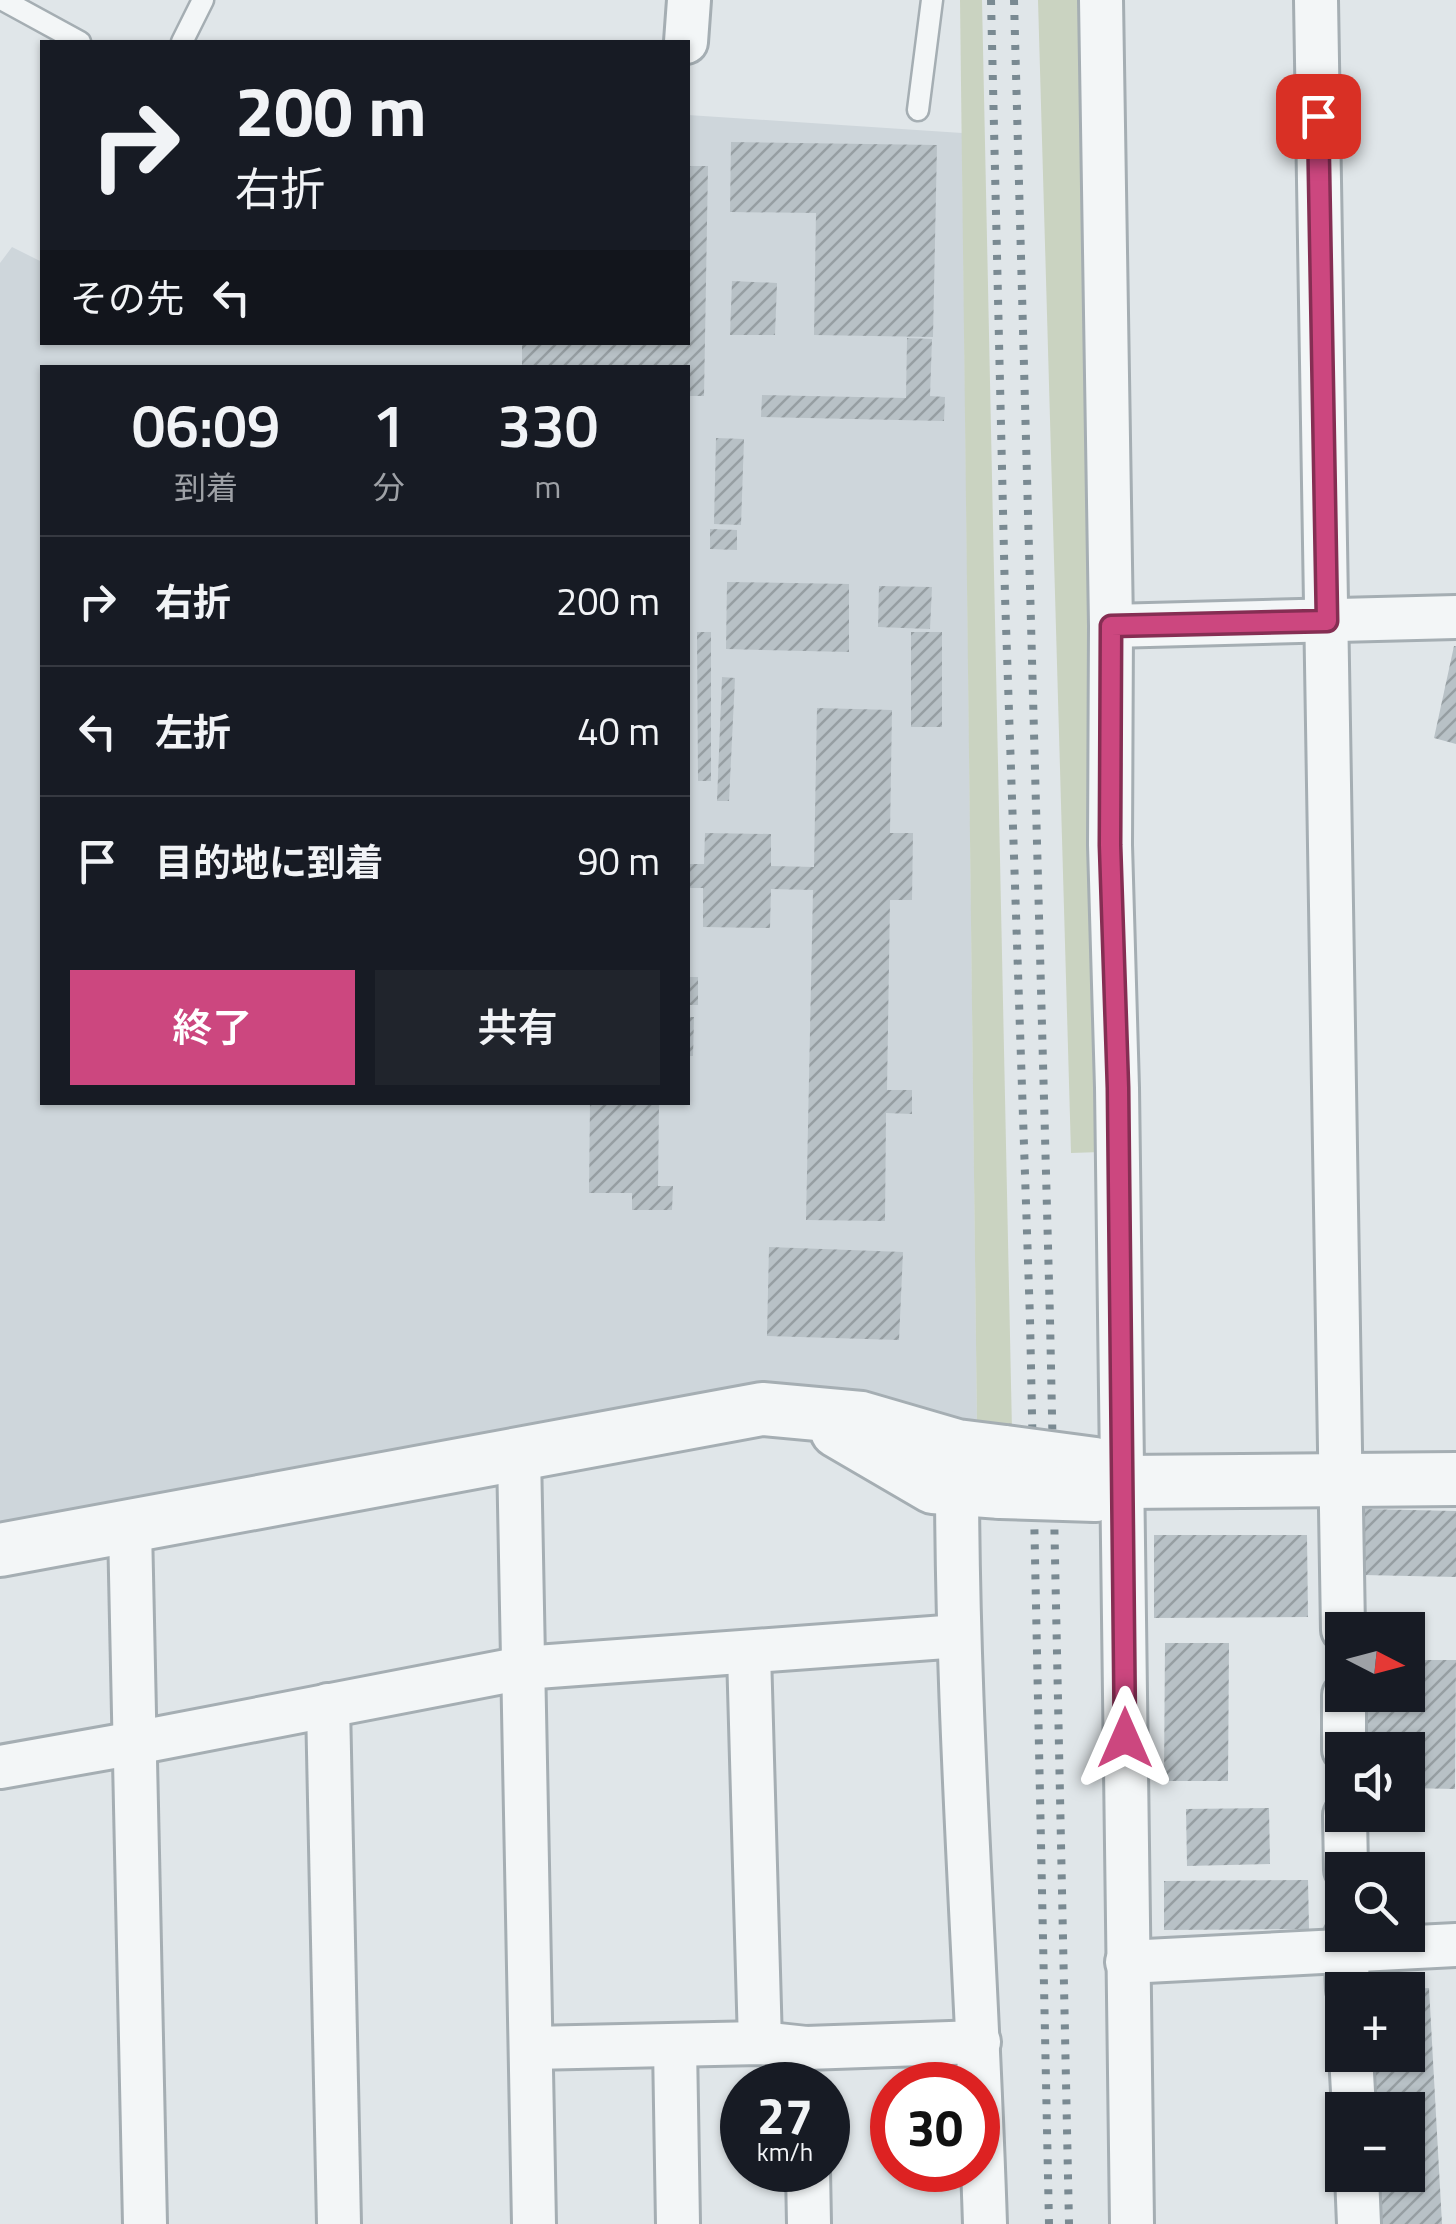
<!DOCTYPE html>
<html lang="ja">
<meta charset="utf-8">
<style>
:root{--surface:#171b24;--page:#20242c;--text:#f1f3f6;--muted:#9ea1a6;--line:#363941;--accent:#cc477f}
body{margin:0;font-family:"Titillium Web","Noto Sans JP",sans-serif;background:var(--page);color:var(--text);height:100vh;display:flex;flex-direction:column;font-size:38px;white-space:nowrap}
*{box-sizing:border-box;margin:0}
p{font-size:32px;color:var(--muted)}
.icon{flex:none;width:55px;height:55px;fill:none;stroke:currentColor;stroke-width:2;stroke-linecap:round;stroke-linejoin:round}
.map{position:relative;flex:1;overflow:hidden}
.sheet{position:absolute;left:40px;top:365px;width:650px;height:740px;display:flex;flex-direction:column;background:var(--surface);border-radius:0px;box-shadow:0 2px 8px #0004}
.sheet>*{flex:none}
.top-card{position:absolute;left:40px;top:40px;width:650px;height:305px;border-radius:0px;box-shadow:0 2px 8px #0004;background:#171b24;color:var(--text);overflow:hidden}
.needle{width:65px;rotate:96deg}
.buttons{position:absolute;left:1325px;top:1612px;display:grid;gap:20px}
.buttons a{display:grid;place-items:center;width:100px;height:100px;border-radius:0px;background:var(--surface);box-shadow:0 2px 8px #0004;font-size:50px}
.speed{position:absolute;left:720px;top:2062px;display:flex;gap:20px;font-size:50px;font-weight:700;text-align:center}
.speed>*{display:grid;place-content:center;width:130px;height:130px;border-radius:50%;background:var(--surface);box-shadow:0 2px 8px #0004;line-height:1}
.speed small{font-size:25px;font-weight:400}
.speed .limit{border:15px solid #d22;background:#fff;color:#111}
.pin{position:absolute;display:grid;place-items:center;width:85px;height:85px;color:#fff;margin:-42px;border-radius:20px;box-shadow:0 5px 15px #0006}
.me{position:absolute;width:110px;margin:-55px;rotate:0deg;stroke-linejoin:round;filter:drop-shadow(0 0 8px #0008)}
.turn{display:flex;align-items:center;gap:35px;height:210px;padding:0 30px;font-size:45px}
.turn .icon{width:130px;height:130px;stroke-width:2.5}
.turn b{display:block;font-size:70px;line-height:85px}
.then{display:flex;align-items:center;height:95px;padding:0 30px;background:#0003;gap:20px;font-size:38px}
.eta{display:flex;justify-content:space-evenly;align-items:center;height:170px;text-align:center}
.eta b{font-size:60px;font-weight:600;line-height:70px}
.primary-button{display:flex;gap:20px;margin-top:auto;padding:20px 30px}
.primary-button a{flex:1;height:115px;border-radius:0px;background:var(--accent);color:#fff;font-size:40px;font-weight:600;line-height:115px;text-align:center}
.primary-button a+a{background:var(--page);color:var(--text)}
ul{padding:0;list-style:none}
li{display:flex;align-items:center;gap:30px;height:130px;padding:0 30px;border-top:2px solid var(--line)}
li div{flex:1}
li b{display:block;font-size:38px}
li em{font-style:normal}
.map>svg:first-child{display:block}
.built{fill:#ced6db;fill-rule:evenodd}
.grass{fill:#cad3c1}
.building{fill:url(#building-hatch)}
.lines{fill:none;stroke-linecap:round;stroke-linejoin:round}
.service-casing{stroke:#a5aeb3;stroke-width:25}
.minor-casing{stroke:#a5aeb3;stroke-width:48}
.tertiary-casing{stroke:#a5aeb3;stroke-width:58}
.service{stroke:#f3f6f7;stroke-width:20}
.minor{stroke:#f3f6f7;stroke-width:42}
.tertiary{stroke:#f3f6f7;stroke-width:52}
.rail{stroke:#7a8a92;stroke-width:8;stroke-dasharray:5 10;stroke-linecap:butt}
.tertiary-bridge-casing{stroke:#a5aeb3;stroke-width:58;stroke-linecap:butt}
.tertiary-bridge{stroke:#f3f6f7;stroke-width:52}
.route-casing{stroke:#852e53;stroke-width:25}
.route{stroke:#cc477f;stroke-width:18}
</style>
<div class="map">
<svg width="1456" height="2224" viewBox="0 0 1456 2224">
<defs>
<pattern id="building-hatch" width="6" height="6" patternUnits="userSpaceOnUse" patternTransform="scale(2.5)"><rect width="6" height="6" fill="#b8c1c6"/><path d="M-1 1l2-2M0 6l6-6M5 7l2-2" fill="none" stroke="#969ea2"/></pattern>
</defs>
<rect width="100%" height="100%" fill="#e0e6e9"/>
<path class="built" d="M 688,115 L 962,133 L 977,1427 L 786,1392 L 0,1532 L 0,263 L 12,247 L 42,262 L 42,342 L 688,342 ZM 42,368 L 688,368 L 688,1102 L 42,1102 Z"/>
<g class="grass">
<path d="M 960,0 L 982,0 L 1012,1431 L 977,1427 Z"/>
<path d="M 1038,0 L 1078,0 L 1101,1152 L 1071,1153 Z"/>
</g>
<g class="building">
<path d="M 731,142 L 937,145 L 933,337 L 814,335 L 816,213 L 730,212 Z"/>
<path d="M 688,166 L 708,166 L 704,396 L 688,396 L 688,368 L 522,368 L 522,342 L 688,342 Z"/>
<path d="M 732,281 L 777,283 L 775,335 L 730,335 Z"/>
<path d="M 907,338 L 932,339 L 930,396 L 945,397 L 944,421 L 761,417 L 762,395 L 906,398 Z"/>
<path d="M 716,438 L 744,439 L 741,525 L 714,524 Z"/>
<path d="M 710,529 L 737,530 L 737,550 L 710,549 Z"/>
<path d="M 727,582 L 849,584 L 849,652 L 726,649 Z"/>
<path d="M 879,586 L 932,587 L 930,629 L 878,627 Z"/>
<path d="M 697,632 L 711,632 L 711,781 L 698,781 Z"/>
<rect x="911" y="632" width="31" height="95"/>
<path d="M 1454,646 L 1456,646 L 1456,744 L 1434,738 Z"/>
<path d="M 722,677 L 735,678 L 729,801 L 717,801 Z"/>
<path d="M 817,708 L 892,710 L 890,833 L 913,833 L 912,900 L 890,900 L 887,1090 L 912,1090 L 912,1114 L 886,1113 L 885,1221 L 806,1220 L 813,890 L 771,889 L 770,928 L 703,927 L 703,888 L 688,888 L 688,864 L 704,864 L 705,833 L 771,834 L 771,866 L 814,867 Z"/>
<rect x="688" y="977" width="10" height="28"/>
<path d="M 688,1017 L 694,1017 L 693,1056 L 688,1056 Z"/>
<path d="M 590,1102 L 659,1102 L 658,1186 L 673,1186 L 672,1210 L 632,1210 L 632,1193 L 589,1193 Z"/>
<path d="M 769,1247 L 903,1252 L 899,1340 L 767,1336 Z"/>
<path d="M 1365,1509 L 1456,1511 L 1456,1577 L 1363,1575 Z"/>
<path d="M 1154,1535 L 1307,1535 L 1308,1617 L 1154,1618 Z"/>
<path d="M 1165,1643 L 1229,1643 L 1228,1781 L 1164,1781 Z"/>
<path d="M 1408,1660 L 1456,1660 L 1455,1789 L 1408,1788 L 1408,1750 L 1351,1750 L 1352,1695 L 1408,1695 Z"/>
<path d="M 1269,1808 L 1270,1864 L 1187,1866 L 1186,1809 Z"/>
<path d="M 1308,1880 L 1309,1929 L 1164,1930 L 1164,1881 Z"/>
<path d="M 1429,1988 L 1442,2224 L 1375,2224 L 1372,2175 L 1408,2175 L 1408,2110 L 1369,2110 L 1366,2055 L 1408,2055 L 1408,1989 Z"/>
</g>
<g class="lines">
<defs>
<g id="service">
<path d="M 3,0 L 80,42"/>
<path d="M 182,42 L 203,0"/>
<path d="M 918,110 L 932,0"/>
</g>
<g id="minor">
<path d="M 1101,0 L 1111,626 L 1110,845 L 1117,1088 L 1132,2224"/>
<path d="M 1316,0 L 1343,1630"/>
<path d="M 686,42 L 689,0"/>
<path d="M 1111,626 L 1456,617"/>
<path d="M 519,1454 L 534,2224"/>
<path d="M 957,1456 C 956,1712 977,1968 985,2224"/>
<path d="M 130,1528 L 145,2224"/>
<path d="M 749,1653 L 760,2043"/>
<path d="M 1344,1695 L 1344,1750"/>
<path d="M 328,1705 L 339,2224"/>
<path d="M 0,1767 L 135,1743 L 523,1668 L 959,1636"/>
<path d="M 1345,1815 L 1346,1870"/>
<path d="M 1346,1935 L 1348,1990"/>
<path d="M 1127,1962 L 1456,1945"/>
<path d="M 675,2046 L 678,2224"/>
<path d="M 531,2048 L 760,2043 L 806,2048 L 979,2042"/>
<path d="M 1351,2055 L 1354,2110"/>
<path d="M 808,2170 L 809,2224"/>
<path d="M 1357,2175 L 1359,2224"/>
</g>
<g id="tertiary">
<path d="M 837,1431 L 933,1487 L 1001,1492"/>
<path d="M 1095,1495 L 1123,1482 L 1456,1479"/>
<path d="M 0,1550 L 762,1409 L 861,1418 L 957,1446 L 1005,1452"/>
</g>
</defs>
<use href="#service" class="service-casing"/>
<use href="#minor" class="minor-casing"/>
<use href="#tertiary" class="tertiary-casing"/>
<use href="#service" class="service"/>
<use href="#minor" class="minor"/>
<use href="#tertiary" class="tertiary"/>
<g class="rail">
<path d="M 991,0 L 1005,596 L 1030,1319 L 1049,2224"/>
<path d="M 1014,0 L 1050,1319 L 1069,2224"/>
</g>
<defs>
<g id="tertiary-bridge">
<path d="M 1005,1452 L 1095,1464"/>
<path d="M 1001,1492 L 1095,1495"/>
</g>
</defs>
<use href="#tertiary-bridge" class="tertiary-bridge-casing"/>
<use href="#tertiary-bridge" class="tertiary-bridge"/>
</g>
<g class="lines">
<defs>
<path id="route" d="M 1125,1738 L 1118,1088 L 1110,845 L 1111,626 L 1327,621 L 1318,116"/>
</defs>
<use href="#route" class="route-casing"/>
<use href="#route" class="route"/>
</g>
</svg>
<div class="buttons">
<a><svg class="needle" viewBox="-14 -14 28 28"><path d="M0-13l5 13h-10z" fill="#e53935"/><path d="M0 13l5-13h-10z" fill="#9ea1a6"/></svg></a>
<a><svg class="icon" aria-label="sound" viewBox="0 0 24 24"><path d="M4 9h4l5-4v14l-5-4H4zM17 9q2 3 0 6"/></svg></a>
<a><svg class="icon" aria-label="search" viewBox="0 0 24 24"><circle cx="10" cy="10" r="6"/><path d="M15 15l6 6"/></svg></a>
<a>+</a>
<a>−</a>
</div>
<div class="speed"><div>27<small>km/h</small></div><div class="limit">30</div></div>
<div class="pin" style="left:1318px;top:116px;background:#d93025"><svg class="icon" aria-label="arrive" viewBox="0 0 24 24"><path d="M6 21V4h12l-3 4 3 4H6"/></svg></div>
<svg class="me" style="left:1125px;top:1738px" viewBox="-20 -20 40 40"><path d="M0-17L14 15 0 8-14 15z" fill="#cc477f" stroke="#fff" stroke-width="4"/></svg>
<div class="top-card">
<div class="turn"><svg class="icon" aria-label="right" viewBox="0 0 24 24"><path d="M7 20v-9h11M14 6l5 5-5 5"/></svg><div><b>200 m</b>右折</div></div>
<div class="then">その先<svg class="icon" aria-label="left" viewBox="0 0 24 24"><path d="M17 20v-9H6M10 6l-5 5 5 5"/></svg></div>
</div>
<section class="sheet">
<div class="eta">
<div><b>06:09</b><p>到着</p></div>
<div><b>1</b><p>分</p></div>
<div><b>330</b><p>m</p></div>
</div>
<ul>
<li><svg class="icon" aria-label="right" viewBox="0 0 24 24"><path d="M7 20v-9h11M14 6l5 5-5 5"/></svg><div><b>右折</b></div><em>200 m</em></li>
<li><svg class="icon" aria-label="left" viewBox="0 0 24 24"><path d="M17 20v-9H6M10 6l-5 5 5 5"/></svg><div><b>左折</b></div><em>40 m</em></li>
<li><svg class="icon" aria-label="arrive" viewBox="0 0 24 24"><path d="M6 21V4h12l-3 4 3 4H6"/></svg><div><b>目的地に到着</b></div><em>90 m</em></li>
</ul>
<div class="primary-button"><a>終了</a><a>共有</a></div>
</section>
</div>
